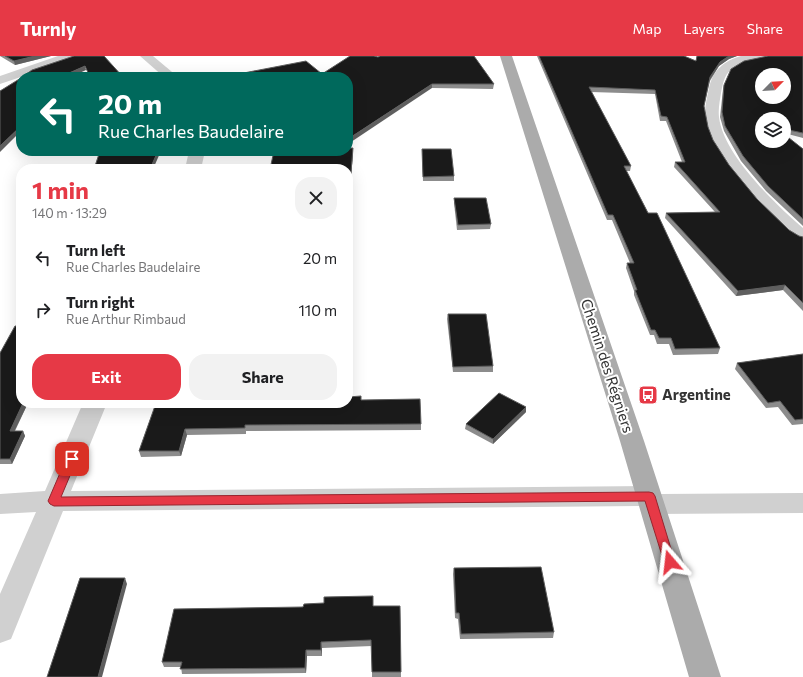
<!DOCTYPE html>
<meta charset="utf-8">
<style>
:root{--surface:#fff;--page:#f2f2f2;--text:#202124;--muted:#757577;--accent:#e63946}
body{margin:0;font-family:Commissioner,sans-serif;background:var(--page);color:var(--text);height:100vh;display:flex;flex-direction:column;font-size:15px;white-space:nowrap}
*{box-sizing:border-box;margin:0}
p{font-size:13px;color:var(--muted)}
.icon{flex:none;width:22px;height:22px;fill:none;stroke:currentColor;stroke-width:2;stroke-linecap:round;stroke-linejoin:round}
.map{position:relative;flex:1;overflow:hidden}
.drawer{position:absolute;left:16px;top:108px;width:337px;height:244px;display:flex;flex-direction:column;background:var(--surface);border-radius:16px;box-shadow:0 4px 16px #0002}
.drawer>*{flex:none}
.guide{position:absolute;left:16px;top:16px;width:337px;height:84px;border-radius:16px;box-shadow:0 4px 16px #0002;background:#00695c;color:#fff;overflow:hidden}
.needle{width:26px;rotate:66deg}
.buttons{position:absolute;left:755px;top:12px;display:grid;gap:8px}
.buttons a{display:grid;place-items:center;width:36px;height:36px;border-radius:50%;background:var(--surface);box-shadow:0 4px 16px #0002;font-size:20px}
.pin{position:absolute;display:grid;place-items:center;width:34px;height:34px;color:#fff;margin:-17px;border-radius:8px;box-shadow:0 2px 6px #0006}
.me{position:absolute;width:44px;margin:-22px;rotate:343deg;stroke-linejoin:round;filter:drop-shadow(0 0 3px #0008)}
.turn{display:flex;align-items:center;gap:14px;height:84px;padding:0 16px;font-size:18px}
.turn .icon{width:52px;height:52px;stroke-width:2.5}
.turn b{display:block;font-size:28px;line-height:34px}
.round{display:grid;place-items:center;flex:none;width:42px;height:42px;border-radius:16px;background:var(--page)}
.summary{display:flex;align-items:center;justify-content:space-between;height:68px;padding:0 16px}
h1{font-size:24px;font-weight:700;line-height:30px;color:var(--accent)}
.action{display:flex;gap:8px;margin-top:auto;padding:8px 16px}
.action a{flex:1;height:46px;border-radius:16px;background:var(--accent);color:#fff;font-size:16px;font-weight:700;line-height:46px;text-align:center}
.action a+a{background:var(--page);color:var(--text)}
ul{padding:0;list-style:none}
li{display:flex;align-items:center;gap:12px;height:52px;padding:0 16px}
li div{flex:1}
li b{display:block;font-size:15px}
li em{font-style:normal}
header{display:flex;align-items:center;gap:24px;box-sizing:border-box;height:56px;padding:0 20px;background:var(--accent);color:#fff}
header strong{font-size:19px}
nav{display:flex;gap:22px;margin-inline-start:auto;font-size:14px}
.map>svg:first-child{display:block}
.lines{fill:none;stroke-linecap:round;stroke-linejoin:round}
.minor{fill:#d0d0d0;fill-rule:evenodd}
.major{fill:#ababab;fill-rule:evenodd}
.wall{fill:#8c8c8c}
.shaded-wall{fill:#5f5f5f}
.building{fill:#1a1a1a;stroke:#5f5f5f;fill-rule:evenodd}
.route{fill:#e63946;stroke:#96252e}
.labels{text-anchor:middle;stroke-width:4;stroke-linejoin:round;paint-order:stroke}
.street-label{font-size:15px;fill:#333;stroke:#fff}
.poi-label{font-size:15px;font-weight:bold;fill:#333;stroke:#fff;text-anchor:start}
</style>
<header>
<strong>Turnly</strong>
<nav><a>Map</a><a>Layers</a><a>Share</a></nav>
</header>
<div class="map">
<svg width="803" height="621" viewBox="0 0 803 621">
<rect width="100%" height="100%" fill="#fff"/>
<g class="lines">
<g class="minor">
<path d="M 58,0 L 76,0 L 74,3 L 0,28 L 0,20 Z"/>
<path d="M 140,0 L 153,0 L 178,21 L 164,21 Z"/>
<path d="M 741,0 L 769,0 L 767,3 C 756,5 745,5 735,11 C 725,16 723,26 721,37 C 720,44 718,53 719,61 C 723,98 775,148 803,172 L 803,186 C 789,183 776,166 766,156 C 743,132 710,96 705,62 C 704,53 707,42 709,32 C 713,14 724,5 741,0 Z"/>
<path d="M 189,95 L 205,95 L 201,113 L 185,113 Z"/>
<path d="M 83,347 L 107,347 L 71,435 L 649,430 L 658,433 L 661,438 L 803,437 L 803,457 L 652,458 L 643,455 L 640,450 L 63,455 L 11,583 L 0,587 L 0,538 L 36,456 L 0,458 L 0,438 L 45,435 Z"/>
</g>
<path class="major" d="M 500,0 L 512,0 L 644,385 L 721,621 L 689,621 L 620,385 Z"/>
</g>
<g class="wall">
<path d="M 0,0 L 51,0 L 15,9 Z"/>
<path d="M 537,0 L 684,0 L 696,5 L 697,0 L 737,0 L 729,3 L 719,10 L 710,25 L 704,50 L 708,71 L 713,84 L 729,109 L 757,143 L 789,174 L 799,180 L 803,181 L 803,255 L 783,234 L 736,240 L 665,162 L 666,157 L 715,156 L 674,111 L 675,106 L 682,106 L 666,65 L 660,65 L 655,38 L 591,36 L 631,110 L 630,115 L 626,115 L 720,292 L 718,298 L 673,299 L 669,288 L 657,288 L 654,279 L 650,279 L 634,239 L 634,235 L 626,212 L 627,207 L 630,207 L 612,164 L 607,164 Z"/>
<path d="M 803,0 L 803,82 L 784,77 L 784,63 L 762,63 L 803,93 L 803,170 L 766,135 L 741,105 L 724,75 L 720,61 L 723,33 L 724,29 Z"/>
<path d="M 322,18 L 494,28 L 493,33 L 432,32 L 348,21 L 228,21 L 228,20 Z"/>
<path d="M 353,92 L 353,97 L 350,134 L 348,134 L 348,113 Z"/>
<path d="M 422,97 L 454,120 L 454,125 L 423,125 Z"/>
<path d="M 454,142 L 491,168 L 490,173 L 457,174 L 454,147 Z"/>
<path d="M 448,258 L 493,310 L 493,316 L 453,316 L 447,263 Z"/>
<path d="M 20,270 L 21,347 L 28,347 L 15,375 L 23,375 L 25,380 L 12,408 L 0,408 L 0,297 Z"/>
<path d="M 803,298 L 803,368 L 792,369 L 778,351 L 766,352 L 735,313 L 737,307 Z"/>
<path d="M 361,344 L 421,368 L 421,374 L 246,375 L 246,378 L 187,379 L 181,400 L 141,401 L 139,395 L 156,347 Z"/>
<path d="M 526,356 L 493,388 L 465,373 L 466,368 Z"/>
<path d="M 454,512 L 554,576 L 553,582 L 460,583 L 458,563 L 455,562 L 453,518 Z"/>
<path d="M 374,550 L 400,550 L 401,621 L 372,621 L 372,590 L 322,592 L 322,600 L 307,600 L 306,617 L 182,618 L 181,611 L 164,611 L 162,606 L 303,551 Z"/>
</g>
<g class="shaded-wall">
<path d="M 35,0 L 51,0 L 15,9 L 14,5 Z"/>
<path d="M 729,0 L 737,0 L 729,3 L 719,10 L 709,25 L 710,21 L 720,6 Z"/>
<path d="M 85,10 L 86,14 L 71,21 L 60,21 Z"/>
<path d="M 432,28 L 432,32 L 348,88 L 348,83 Z"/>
<path d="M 21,70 L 21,75 L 0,96 L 0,90 Z"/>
<path d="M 353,92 L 353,97 L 350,134 L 350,128 Z"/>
<path d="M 158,95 L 161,95 L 153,113 L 150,113 Z"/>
<path d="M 785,229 L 783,234 L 736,240 L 738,235 Z"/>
<path d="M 23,347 L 28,347 L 12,380 L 10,375 Z"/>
<path d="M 526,351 L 526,356 L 493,388 L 493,383 Z"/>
<path d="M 185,373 L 187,379 L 181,400 L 179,395 Z"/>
<path d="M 23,375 L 25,380 L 12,408 L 10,403 Z"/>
<path d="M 125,522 L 127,528 L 102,621 L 98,621 Z"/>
<path d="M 321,586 L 322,592 L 322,600 L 321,594 Z"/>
<path d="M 306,594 L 307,600 L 306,617 L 305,612 Z"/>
</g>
<g class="building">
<path d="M 5,0 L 35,0 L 14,5 Z"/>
<path d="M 74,0 L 104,0 L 123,21 L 90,21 L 85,10 L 60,21 L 22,21 L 32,14 Z"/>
<path d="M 350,0 L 374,0 L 378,1 L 380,0 L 474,0 L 494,28 L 432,28 L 348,83 L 348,21 L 230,21 L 228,20 L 306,5 L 322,18 Z"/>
<path d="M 539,0 L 684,0 L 696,5 L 697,0 L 729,0 L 720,6 L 710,21 L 704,50 L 708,71 L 713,84 L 729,109 L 757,143 L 789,174 L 799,180 L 803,181 L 803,247 L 785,229 L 738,235 L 666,157 L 720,156 L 675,106 L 685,106 L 667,61 L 661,60 L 655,34 L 589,31 L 631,110 L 624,110 L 648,157 L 657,157 L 720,292 L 675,293 L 671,282 L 659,282 L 655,274 L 651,274 L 635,234 L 637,234 L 627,207 L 634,207 L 613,159 L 608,159 Z"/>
<path d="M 768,0 L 803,0 L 803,77 L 784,73 L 784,63 L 762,63 L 762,85 L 784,85 L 784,78 L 803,93 L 803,163 L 768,130 L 743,100 L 725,70 L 722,56 L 724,29 L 731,13 L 744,5 ZM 762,19 L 784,19 L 784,41 L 762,41 Z"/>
<path d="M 21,22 L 21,70 L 0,90 L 0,35 Z"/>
<path d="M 348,92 L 353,92 L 350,128 L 348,128 L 348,113 L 270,113 L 274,95 L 348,95 Z"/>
<path d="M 422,93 L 451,93 L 454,120 L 423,121 Z"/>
<path d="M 100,95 L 158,95 L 150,113 L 94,113 Z"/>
<path d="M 454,142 L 486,142 L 491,168 L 458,169 Z"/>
<path d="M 448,258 L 486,258 L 493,310 L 453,311 Z"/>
<path d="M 21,268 L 21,347 L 23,347 L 10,375 L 23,375 L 10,403 L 0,403 L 0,297 L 15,270 L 20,270 Z"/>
<path d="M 803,298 L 803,363 L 795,364 L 780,345 L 768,347 L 737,307 Z"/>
<path d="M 499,337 L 526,351 L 493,383 L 466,368 Z"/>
<path d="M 361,340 L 361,344 L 420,343 L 421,368 L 245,369 L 245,372 L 185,373 L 179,395 L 139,395 L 156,347 L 348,347 L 348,341 Z"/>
<path d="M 541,511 L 554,576 L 461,578 L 459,557 L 456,557 L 454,512 Z"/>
<path d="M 80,522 L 125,522 L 98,621 L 47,621 Z"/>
<path d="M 373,540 L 373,550 L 400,550 L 401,616 L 372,616 L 371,584 L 321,586 L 321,594 L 306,594 L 305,612 L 180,613 L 182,606 L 162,606 L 174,553 L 303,551 L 304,548 L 324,547 L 324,541 Z"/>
</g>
<path class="route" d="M 72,399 L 75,401 L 77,403 L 61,441 L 649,436 L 653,437 L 655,440 L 675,506 L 674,509 L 670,511 L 665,509 L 664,506 L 645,445 L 54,450 L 50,448 L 48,445 L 66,403 L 68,401 Z"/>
<defs>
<symbol id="bus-square" viewBox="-11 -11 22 22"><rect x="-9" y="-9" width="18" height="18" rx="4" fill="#e63946" stroke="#fff"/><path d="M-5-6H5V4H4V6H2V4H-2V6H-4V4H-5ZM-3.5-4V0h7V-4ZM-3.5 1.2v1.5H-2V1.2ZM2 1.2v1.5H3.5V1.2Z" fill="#fff"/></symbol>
</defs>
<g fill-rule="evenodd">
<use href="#bus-square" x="637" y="328" width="22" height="22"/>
</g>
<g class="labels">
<g class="street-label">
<text transform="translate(607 310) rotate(72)" y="5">Chemin des Régniers</text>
</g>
<g class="poi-label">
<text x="662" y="344">Argentine</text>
</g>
</g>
</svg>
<div class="buttons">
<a><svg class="needle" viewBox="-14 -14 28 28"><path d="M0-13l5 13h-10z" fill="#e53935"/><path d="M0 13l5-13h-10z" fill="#757577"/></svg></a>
<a><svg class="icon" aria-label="layers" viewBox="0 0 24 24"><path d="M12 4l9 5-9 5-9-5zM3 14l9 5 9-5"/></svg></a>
</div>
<div class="pin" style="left:72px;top:403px;background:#d93025"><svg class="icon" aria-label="arrive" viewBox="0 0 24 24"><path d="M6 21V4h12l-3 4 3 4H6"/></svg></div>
<svg class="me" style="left:670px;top:506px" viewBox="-20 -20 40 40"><path d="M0-17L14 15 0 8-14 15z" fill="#e63946" stroke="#fff" stroke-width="4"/></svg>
<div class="guide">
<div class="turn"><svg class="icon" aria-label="left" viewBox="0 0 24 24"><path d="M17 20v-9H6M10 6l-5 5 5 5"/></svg><div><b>20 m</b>Rue Charles Baudelaire</div></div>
</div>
<section class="drawer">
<div class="summary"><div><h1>1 min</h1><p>140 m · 13:29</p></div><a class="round"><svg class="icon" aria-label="close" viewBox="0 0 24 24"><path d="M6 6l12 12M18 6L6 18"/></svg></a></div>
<ul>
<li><svg class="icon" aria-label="left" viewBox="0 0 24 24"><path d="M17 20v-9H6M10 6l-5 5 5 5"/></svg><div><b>Turn left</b><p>Rue Charles Baudelaire</p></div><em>20 m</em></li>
<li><svg class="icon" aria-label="right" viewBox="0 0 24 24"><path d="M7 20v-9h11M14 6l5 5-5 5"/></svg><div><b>Turn right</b><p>Rue Arthur Rimbaud</p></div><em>110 m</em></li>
</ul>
<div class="action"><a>Exit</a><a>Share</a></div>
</section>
</div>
